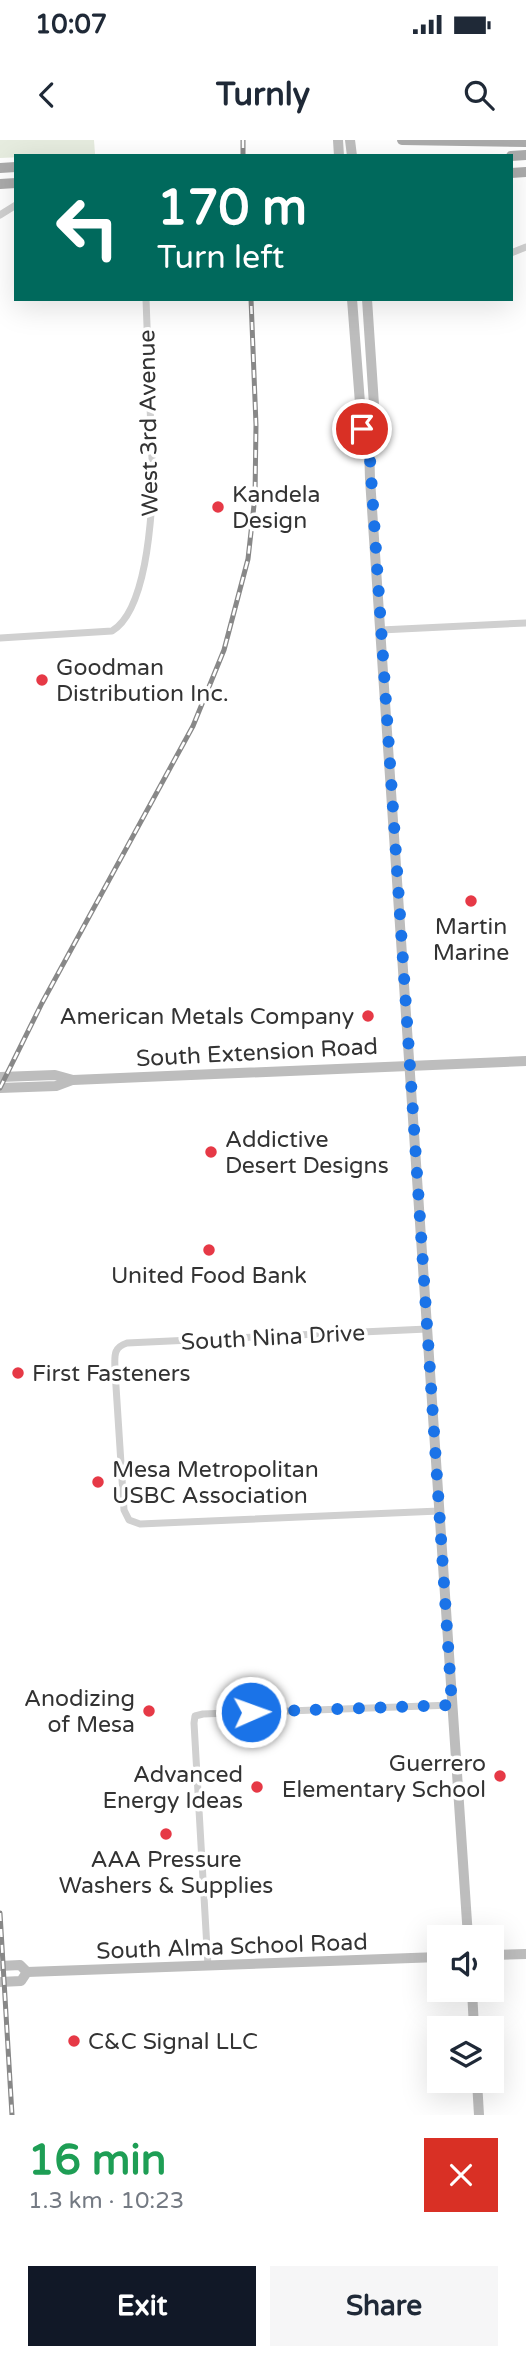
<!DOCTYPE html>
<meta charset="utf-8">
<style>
:root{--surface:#fff;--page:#f6f6f7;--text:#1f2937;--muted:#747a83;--accent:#111827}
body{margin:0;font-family:"Varela Round",sans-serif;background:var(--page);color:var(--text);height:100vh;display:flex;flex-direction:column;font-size:26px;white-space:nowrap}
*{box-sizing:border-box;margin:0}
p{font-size:23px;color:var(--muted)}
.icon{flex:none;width:38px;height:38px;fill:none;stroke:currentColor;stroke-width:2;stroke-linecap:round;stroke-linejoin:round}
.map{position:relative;height:1975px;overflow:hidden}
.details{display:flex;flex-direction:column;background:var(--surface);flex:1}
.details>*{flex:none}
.top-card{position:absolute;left:14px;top:14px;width:499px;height:147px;border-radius:0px;box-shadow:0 7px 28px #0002;background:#00695c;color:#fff;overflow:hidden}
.buttons{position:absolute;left:427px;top:1785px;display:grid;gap:14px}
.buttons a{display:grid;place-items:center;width:77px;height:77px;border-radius:0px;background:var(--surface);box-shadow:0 7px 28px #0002;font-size:35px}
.pin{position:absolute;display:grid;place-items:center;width:60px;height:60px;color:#fff;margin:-30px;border:4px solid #fff;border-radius:50%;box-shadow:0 2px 7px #0007}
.me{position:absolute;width:77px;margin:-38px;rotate:88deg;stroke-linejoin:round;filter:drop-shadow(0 0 5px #0008)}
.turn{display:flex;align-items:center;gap:24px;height:147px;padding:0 28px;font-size:32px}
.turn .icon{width:91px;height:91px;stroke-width:2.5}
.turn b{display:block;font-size:49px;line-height:60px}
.round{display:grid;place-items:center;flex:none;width:74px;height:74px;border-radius:0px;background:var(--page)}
.headline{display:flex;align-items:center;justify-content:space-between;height:119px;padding:0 28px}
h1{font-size:42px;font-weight:700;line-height:52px;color:#1e9e55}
.primary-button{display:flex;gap:14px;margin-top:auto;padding:14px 28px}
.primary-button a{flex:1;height:80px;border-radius:0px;background:var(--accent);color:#fff;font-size:28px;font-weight:700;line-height:80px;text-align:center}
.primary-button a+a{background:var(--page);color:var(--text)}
.status{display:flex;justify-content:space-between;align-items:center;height:49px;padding:0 35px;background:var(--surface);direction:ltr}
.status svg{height:19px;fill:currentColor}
header{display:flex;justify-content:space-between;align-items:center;height:91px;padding:0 28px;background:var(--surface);font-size:32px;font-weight:700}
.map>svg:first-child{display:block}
.green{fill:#e6ecdf}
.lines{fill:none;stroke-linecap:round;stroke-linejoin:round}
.street{stroke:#d0d0d0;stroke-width:7}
.secondary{stroke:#bdbdbd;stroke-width:10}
.primary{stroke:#ababab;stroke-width:10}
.rail-casing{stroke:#888;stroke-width:5}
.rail{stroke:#fff;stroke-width:2.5;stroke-dasharray:8;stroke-linecap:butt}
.route{stroke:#1a73e8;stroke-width:12;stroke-dasharray:0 21.6}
.poi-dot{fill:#e63946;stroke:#fff;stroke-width:2.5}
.labels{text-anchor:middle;stroke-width:7;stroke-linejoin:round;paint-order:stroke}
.street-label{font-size:23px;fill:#333;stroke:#fff}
.poi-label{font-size:23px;fill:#333;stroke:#fff;text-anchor:start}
</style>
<div class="status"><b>10:07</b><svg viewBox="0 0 49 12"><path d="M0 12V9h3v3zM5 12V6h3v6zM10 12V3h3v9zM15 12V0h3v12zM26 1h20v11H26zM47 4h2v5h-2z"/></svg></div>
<header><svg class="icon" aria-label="back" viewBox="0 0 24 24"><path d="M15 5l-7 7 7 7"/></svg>Turnly<svg class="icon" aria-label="search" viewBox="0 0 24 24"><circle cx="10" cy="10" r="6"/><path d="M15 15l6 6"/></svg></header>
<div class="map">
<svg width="526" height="1975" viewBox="0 0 526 1975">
<rect width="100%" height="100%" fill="#fff"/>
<path class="green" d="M 0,0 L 94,0 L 95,14 L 0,18 Z"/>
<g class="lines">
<g class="street">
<path d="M 0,75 L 16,65"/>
<path d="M 511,113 L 526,107"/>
<path d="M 381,490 L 526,483"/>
<path d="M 0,498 L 112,491 C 146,471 151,382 153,345 L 146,159"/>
<path d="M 427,1189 L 127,1203 C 112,1208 115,1217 115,1231 L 124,1370 L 129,1380 L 140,1384 L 439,1371"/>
<path d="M 208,1826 L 194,1583 L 195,1576 L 203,1574 L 452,1565"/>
</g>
<g class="secondary">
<path d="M 338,0 L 339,16"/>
<path d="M 350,0 L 352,16"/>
<path d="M 352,159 L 362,289 L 369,304"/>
<path d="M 367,159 L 375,280 L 369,304 L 370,339 L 468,1797"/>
<path d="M 0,937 L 55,935 L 73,940 L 526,921"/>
<path d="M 0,948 L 56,946 L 72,940"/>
<path d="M 492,1815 L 526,1814"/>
<path d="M 0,1826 L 20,1825 L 27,1832 L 439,1817"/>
<path d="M 0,1842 L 21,1841 L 27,1832"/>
<path d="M 472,1850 L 474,1888"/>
<path d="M 477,1941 L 479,1975"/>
</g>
<g class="primary">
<path d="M 402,0 L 526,2"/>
<path d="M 511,16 L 526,15"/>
<path d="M 0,28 L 16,27"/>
<path d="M 511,33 L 526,32"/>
<path d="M 0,44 L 16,43"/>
</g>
<defs>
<g id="rail">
<path d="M 243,0 L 243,16"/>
<path d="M 0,948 L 42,863 L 193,586 L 224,510 L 248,419 L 255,356 L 256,285 L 251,159"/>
<path d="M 0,1773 L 12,1975"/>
</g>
</defs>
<use href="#rail" class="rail-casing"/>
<use href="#rail" class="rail"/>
</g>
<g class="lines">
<path class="route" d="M 251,1572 L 452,1565 L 369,304 L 362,289"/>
</g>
<g class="poi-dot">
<circle cx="218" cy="367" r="7"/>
<circle cx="42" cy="540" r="7"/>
<circle cx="471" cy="761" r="7"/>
<circle cx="368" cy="876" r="7"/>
<circle cx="211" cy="1012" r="7"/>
<circle cx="209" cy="1110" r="7"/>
<circle cx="18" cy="1233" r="7"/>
<circle cx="98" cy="1342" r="7"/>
<circle cx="149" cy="1571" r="7"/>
<circle cx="500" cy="1636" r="7"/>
<circle cx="257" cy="1647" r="7"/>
<circle cx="166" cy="1694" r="7"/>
<circle cx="74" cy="1901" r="7"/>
</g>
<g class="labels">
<g class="street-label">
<text transform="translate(148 283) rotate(-91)" y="8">West 3rd Avenue</text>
<text transform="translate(257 912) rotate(-3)" y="8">South Extension Road</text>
<text transform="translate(273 1197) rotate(-3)" y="8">South Nina Drive</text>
<text transform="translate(232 1806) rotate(-2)" y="8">South Alma School Road</text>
</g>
<g class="poi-label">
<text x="232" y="362">Kandela<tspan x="232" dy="26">Design</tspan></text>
<text x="56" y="535">Goodman<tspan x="56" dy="26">Distribution Inc.</tspan></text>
<text x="471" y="794" text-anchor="middle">Martin<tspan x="471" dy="26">Marine</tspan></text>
<text x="354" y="884" text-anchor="end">American Metals Company</text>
<text x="225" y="1007">Addictive<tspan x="225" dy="26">Desert Designs</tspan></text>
<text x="209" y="1143" text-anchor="middle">United Food Bank</text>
<text x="32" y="1241">First Fasteners</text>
<text x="112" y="1337">Mesa Metropolitan<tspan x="112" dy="26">USBC Association</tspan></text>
<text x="135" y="1566" text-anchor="end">Anodizing<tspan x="135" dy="26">of Mesa</tspan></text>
<text x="486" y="1631" text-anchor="end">Guerrero<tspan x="486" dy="26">Elementary School</tspan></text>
<text x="243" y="1642" text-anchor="end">Advanced<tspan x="243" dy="26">Energy Ideas</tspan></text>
<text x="166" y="1727" text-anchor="middle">AAA Pressure<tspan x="166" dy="26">Washers &amp; Supplies</tspan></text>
<text x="88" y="1909">C&amp;C Signal LLC</text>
</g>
</g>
</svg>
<div class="buttons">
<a><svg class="icon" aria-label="sound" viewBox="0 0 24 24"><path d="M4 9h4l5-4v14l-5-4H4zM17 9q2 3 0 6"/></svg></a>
<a><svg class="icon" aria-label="layers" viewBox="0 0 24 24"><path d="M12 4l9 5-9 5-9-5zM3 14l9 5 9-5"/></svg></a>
</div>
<div class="pin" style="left:362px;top:289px;background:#d93025"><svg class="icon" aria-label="arrive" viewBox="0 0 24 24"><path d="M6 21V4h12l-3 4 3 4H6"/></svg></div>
<svg class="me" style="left:251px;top:1572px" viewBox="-20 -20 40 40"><circle r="17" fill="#1a73e8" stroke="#fff" stroke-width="3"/><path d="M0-11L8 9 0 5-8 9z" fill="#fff"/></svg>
<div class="top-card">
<div class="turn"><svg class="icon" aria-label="left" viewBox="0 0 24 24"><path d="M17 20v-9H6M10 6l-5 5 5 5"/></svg><div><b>170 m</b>Turn left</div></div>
</div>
</div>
<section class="details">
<div class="headline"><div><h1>16 min</h1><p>1.3 km · 10:23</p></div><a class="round" style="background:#d93025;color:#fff"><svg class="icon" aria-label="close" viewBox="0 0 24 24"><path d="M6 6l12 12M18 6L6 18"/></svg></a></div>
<div class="primary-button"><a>Exit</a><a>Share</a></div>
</section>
